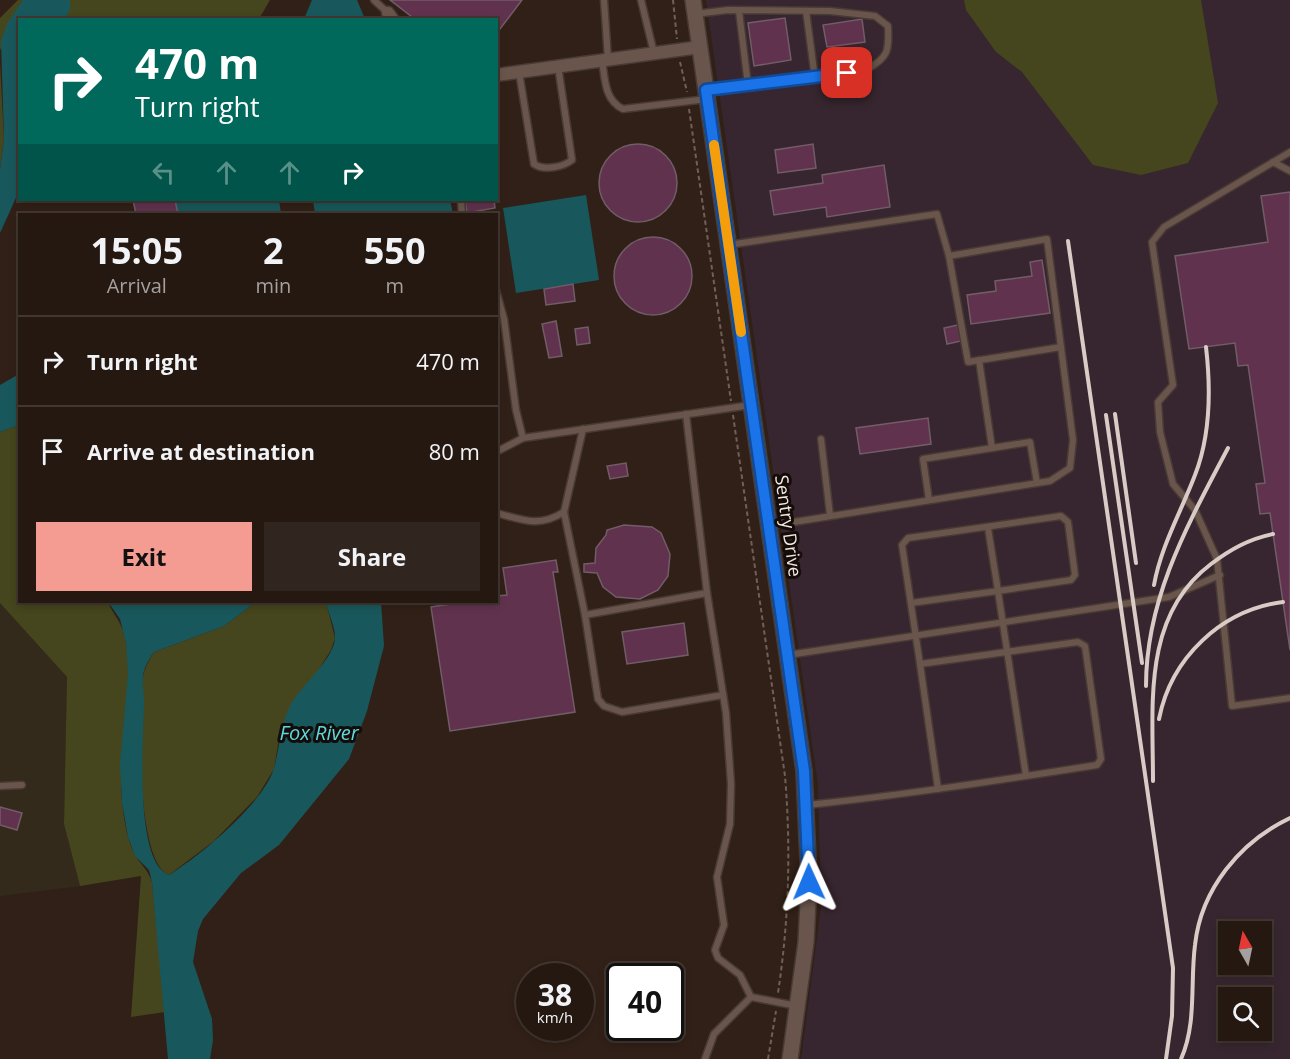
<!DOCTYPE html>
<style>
:root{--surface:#251811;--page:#31251f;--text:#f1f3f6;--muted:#a3a09f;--line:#423731;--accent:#f59c92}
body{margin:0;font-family:"Open Sans",sans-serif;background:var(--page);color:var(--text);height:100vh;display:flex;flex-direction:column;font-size:22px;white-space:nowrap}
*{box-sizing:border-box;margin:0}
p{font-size:20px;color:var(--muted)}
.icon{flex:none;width:33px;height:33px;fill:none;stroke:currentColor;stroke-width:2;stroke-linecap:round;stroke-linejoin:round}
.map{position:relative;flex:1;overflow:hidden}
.side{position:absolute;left:18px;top:213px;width:480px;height:390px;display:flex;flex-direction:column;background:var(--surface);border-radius:0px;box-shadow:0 3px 9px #0003,0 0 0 2px var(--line)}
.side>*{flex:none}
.banner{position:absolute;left:18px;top:18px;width:480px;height:183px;border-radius:0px;box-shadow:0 3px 9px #0003,0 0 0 2px var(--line);background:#00695c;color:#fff;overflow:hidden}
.needle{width:39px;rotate:351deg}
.buttons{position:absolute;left:1218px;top:921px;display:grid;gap:12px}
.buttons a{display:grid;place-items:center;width:54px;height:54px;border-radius:0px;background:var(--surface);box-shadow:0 3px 9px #0003,0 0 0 2px var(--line);font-size:30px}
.speed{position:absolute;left:516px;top:963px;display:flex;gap:12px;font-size:30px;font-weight:700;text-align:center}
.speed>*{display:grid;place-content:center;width:78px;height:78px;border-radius:50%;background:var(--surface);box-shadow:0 3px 9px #0003,0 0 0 2px var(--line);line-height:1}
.speed small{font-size:15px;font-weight:400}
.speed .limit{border:3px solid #111;border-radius:9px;background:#fff;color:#111}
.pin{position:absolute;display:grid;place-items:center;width:51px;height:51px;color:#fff;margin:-26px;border-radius:12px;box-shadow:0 3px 9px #0006}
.me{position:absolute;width:66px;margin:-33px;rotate:359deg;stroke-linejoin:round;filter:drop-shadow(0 0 4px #0008)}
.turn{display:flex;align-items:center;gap:21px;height:126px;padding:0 18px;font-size:27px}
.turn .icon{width:78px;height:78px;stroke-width:2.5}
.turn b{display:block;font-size:42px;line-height:51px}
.lanes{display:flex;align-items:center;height:57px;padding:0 18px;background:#0003;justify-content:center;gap:30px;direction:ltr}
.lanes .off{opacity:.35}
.eta{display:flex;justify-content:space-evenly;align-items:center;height:102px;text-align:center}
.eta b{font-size:36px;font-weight:700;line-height:42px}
.button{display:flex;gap:12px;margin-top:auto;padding:12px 18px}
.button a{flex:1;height:69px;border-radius:0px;background:var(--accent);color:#111;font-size:24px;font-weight:700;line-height:69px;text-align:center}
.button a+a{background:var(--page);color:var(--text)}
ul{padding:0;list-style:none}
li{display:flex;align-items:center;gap:18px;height:90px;padding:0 18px;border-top:2px solid var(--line)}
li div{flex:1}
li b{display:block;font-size:22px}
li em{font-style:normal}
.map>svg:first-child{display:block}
.commercial{fill:#342a1b}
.industrial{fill:#37262f;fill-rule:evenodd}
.green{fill:#45461d}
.water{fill:#18585c}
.building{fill:#61324e;stroke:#715c67;stroke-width:1.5}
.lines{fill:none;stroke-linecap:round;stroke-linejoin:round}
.service-casing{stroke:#483a34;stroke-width:9}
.minor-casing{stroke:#483a34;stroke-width:15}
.tertiary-casing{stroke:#483a34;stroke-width:18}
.path{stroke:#6f6058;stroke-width:2;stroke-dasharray:4.5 3;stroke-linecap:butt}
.service{stroke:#69554b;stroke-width:6}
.minor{stroke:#69554b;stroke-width:12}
.tertiary{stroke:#69554b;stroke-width:15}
.rail{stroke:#d9ccc6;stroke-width:4}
.route-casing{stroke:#114b97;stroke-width:15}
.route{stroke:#1a73e8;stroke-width:10}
.slow{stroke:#f59e0b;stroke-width:10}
.labels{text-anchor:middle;stroke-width:6;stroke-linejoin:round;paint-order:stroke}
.street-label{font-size:18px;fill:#f4e8e2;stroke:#130c08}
.water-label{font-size:20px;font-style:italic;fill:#5ed8de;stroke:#130c08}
</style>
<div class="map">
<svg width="1290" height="1059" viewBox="0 0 1290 1059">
<rect width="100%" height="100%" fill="#312017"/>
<path class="commercial" d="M 0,603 L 67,677 L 64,824 L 80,886 L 0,896 Z"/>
<path class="industrial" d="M 706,0 L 1290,0 L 1290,1059 L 801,1059 L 821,907 L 818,785 ZM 1228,932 L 1262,932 L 1262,964 L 1228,964 ZM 1228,998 L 1262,998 L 1262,1030 L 1228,1030 Z"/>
<g class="green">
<path d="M 18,0 L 270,0 L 259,19 L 20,20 L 0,50 L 0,18 Z"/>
<path d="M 964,0 L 1201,0 L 1218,103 L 1188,163 L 1141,175 L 1093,165 L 1022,72 L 996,52 L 966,10 Z"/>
<path d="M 0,63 L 4,139 L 0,170 Z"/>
<path d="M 19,425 L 20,602 L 108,602 C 114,617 123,622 126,643 C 135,695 117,749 122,802 C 124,819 127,840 135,855 C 141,865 148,870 152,882 L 165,1012 L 131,1017 L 141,876 L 80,886 L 64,824 L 67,677 L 0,603 L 0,432 Z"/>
<path d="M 256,602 L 326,602 L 335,638 L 331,650 L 280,732 L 274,769 L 257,797 L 214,841 L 169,875 C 136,863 138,710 143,677 C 144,669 149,660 154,652 L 224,626 Z"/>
</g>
<g class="water">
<path d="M 23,0 L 70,0 L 70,10 L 64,19 L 20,20 L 19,191 L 0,233 L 0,170 L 4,139 L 1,41 L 7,24 Z"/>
<path d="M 312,0 L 357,0 L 365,19 L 304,19 Z"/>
<path d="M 586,195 L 599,280 L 516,293 L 503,208 Z"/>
<path d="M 175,200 L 279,200 L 281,214 L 178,214 Z"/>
<path d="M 313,200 L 450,200 L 453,214 L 315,214 Z"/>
<path d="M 19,374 L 19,425 L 0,432 L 0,385 Z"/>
<path d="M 108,602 L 256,602 L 224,626 L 154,652 C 149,659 143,669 143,677 C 142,685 144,693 144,701 C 144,733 133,862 169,875 C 200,856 264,803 274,768 C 280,746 280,726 290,706 C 300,686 335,659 335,637 C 335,626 328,613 326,602 L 381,602 L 384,646 L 367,711 L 349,759 L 279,845 L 241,873 L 203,919 L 198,931 L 193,962 L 212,1019 L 213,1040 L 210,1059 L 168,1059 L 152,882 L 149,870 L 135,856 L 128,837 L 122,803 L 120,764 L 128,674 L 126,643 L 120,619 Z"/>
</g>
<g class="building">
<path d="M 390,0 L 522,0 L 497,33 L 496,20 L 416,20 Z"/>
<path d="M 785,18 L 791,60 L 754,66 L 748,23 Z"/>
<path d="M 862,19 L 865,42 L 827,47 L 823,25 Z"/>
<path d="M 813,144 L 816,168 L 778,173 L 775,150 Z"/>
<circle cx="638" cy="183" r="39"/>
<path d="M 884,165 L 890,207 L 827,217 L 826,207 L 774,215 L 770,191 L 823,183 L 822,175 Z"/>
<path d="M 1290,192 L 1290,650 L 1270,513 L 1260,514 L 1256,484 L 1265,483 L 1248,365 L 1238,366 L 1235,343 L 1189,349 L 1175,256 L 1268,242 L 1261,196 Z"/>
<path d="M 133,200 L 175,200 L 178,214 L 136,214 Z"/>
<path d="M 465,200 L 494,200 L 495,208 L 467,213 Z"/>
<circle cx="653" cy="276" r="39"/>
<path d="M 1042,260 L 1050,313 L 971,324 L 967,295 L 996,291 L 995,281 L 1032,276 L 1030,262 Z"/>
<path d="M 573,284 L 575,301 L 546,305 L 544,289 Z"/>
<path d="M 556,321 L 562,356 L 549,358 L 542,324 Z"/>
<path d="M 958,325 L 961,341 L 947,344 L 944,328 Z"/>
<path d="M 588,327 L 590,343 L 577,345 L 575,329 Z"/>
<path d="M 928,418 L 931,444 L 860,454 L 856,428 Z"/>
<path d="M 626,463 L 628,476 L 610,479 L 607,466 Z"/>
<path d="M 624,525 L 652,527 L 661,533 L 670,554 L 668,576 L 658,590 L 640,599 L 616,597 L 603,587 L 597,573 L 584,572 L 584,564 L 595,563 L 596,548 L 606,535 L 607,530 Z"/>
<path d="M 556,560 L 558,572 L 553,572 L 575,712 L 450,731 L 431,607 L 464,602 L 496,602 L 496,596 L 507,595 L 503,568 Z"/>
<path d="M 684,623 L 688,655 L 627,664 L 622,632 Z"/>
<path d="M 0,807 L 22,813 L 17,830 L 0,825 Z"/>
</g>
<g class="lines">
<defs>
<g id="service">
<path d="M 374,0 L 388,13"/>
<path d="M 604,0 L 608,59"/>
<path d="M 641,0 L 654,53"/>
<path d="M 739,11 L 748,85"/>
<path d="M 806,11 L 815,78"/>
<path d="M 695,14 L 728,10 L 830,11 L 875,16 L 888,26 C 889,51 889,57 866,70 L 707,90"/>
<path d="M 602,60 C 605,78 604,100 623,109 L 707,99"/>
<path d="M 519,72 L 534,164 C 544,171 563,167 572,160 L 558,66"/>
<path d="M 1290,152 L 1164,227 L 1152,242 L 1173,385 L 1158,402 L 1160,432 L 1173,484 L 1195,510 L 1217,559 L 1232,706 L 1290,698"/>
<path d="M 1273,162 L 1290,171"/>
<path d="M 461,200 L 462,214"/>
<path d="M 728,245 L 937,214 L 949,256 L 1047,239 L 1073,440 L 1070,468 L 1050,481 L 769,526"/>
<path d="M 949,256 L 968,362 L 1061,347"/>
<path d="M 496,290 L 504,319 L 516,410 L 523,438 L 751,405"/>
<path d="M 979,360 L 992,448"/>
<path d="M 686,414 L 707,593 L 726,713 L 731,784 L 730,824 L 717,877 L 724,925 L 715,950 L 718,958 L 740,975 L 751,997"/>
<path d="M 821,439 L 830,515"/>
<path d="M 496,452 L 523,438"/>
<path d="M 929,500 L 923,459 L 1030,442 L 1037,483"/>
<path d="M 564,512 L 585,615 L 598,699 L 604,706 L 622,712 L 723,695"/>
<path d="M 496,513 C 524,520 538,528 564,512 L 583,429"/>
<path d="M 911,603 L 998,591 L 988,528"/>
<path d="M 585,615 L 707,593"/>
<path d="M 788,655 L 1169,597 L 1220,575"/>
<path d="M 920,664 L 938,789"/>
<path d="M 0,786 L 22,785"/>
<path d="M 807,805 C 904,795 1001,780 1097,765 L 1101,759 L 1085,646 L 1078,642 L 920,664 L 902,545 L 908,538 L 1061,516 L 1068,522 L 1075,575 L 1071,580 L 998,591 L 1026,776"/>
<path d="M 751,997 L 797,1006"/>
<path d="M 705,1059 L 714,1034 L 751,997"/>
</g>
<g id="minor">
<path d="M 388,13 L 393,20"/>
<path d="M 496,75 L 700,47"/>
</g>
<path id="tertiary" d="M 693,0 L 804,771 L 809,882 L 806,942 L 790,1059"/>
</defs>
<use href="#service" class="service-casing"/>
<use href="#minor" class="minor-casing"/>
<use href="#tertiary" class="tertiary-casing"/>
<g class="path">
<path d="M 673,0 L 677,39"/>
<path d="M 680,62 L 687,92"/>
<path d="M 689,109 L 731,401"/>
<path d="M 733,415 L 785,776 C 791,849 789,920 778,993"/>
<path d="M 768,1059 L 776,1011"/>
</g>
<use href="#service" class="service"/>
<use href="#minor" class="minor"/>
<use href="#tertiary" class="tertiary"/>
<g class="rail">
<path d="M 1068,241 L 1173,968 L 1172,1016 L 1166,1059"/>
<path d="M 1115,414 L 1136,563"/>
<path d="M 1106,415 L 1142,663"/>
<path d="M 1154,585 C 1161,546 1181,512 1195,475 C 1211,434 1211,390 1206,347"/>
<path d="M 1146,686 C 1146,598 1188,524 1228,448"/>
<path d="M 1159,719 C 1171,658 1221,610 1283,602"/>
<path d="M 1153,781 C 1153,704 1142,616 1211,564 C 1231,549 1249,539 1273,534"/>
<path d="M 1181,1059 C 1197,1023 1190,983 1195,945 C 1201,889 1240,842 1290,818"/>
</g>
</g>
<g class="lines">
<defs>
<path id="route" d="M 809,882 L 804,771 L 706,90 L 847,73"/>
</defs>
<use href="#route" class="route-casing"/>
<use href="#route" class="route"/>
<path class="slow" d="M 714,145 L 741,332"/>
</g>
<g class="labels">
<g class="street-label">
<text transform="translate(788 526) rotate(82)" y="6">Sentry Drive</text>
</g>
<g class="water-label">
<text x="319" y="740">Fox River</text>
</g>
</g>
</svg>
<div class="buttons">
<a><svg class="needle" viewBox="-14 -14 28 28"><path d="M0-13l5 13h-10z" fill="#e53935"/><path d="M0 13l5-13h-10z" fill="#a3a09f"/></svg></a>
<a><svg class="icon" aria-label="search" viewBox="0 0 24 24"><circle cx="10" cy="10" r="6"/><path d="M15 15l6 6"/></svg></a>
</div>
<div class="speed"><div>38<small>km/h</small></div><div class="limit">40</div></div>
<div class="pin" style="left:847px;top:73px;background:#d93025"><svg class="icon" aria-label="arrive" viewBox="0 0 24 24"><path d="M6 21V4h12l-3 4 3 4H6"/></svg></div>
<svg class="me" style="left:809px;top:882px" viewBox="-20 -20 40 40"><path d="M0-17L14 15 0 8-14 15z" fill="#1a73e8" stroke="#fff" stroke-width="4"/></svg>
<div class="banner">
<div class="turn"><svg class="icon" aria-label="right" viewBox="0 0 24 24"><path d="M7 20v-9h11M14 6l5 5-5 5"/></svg><div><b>470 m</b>Turn right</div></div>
<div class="lanes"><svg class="icon off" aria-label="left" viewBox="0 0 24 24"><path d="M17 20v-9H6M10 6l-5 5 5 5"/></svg><svg class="icon off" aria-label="ahead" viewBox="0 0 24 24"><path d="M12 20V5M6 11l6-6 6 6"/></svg><svg class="icon off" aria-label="ahead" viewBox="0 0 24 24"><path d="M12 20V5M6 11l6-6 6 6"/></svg><svg class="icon" aria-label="right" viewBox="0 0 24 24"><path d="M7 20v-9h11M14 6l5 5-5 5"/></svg></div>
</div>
<section class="side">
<div class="eta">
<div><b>15:05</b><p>Arrival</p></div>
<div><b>2</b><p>min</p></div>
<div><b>550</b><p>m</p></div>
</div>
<ul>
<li><svg class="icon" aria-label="right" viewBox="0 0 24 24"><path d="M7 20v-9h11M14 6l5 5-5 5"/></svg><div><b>Turn right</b></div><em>470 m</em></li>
<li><svg class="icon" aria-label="arrive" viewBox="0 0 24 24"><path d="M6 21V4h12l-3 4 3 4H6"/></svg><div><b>Arrive at destination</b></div><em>80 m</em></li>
</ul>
<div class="button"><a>Exit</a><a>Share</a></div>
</section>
</div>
